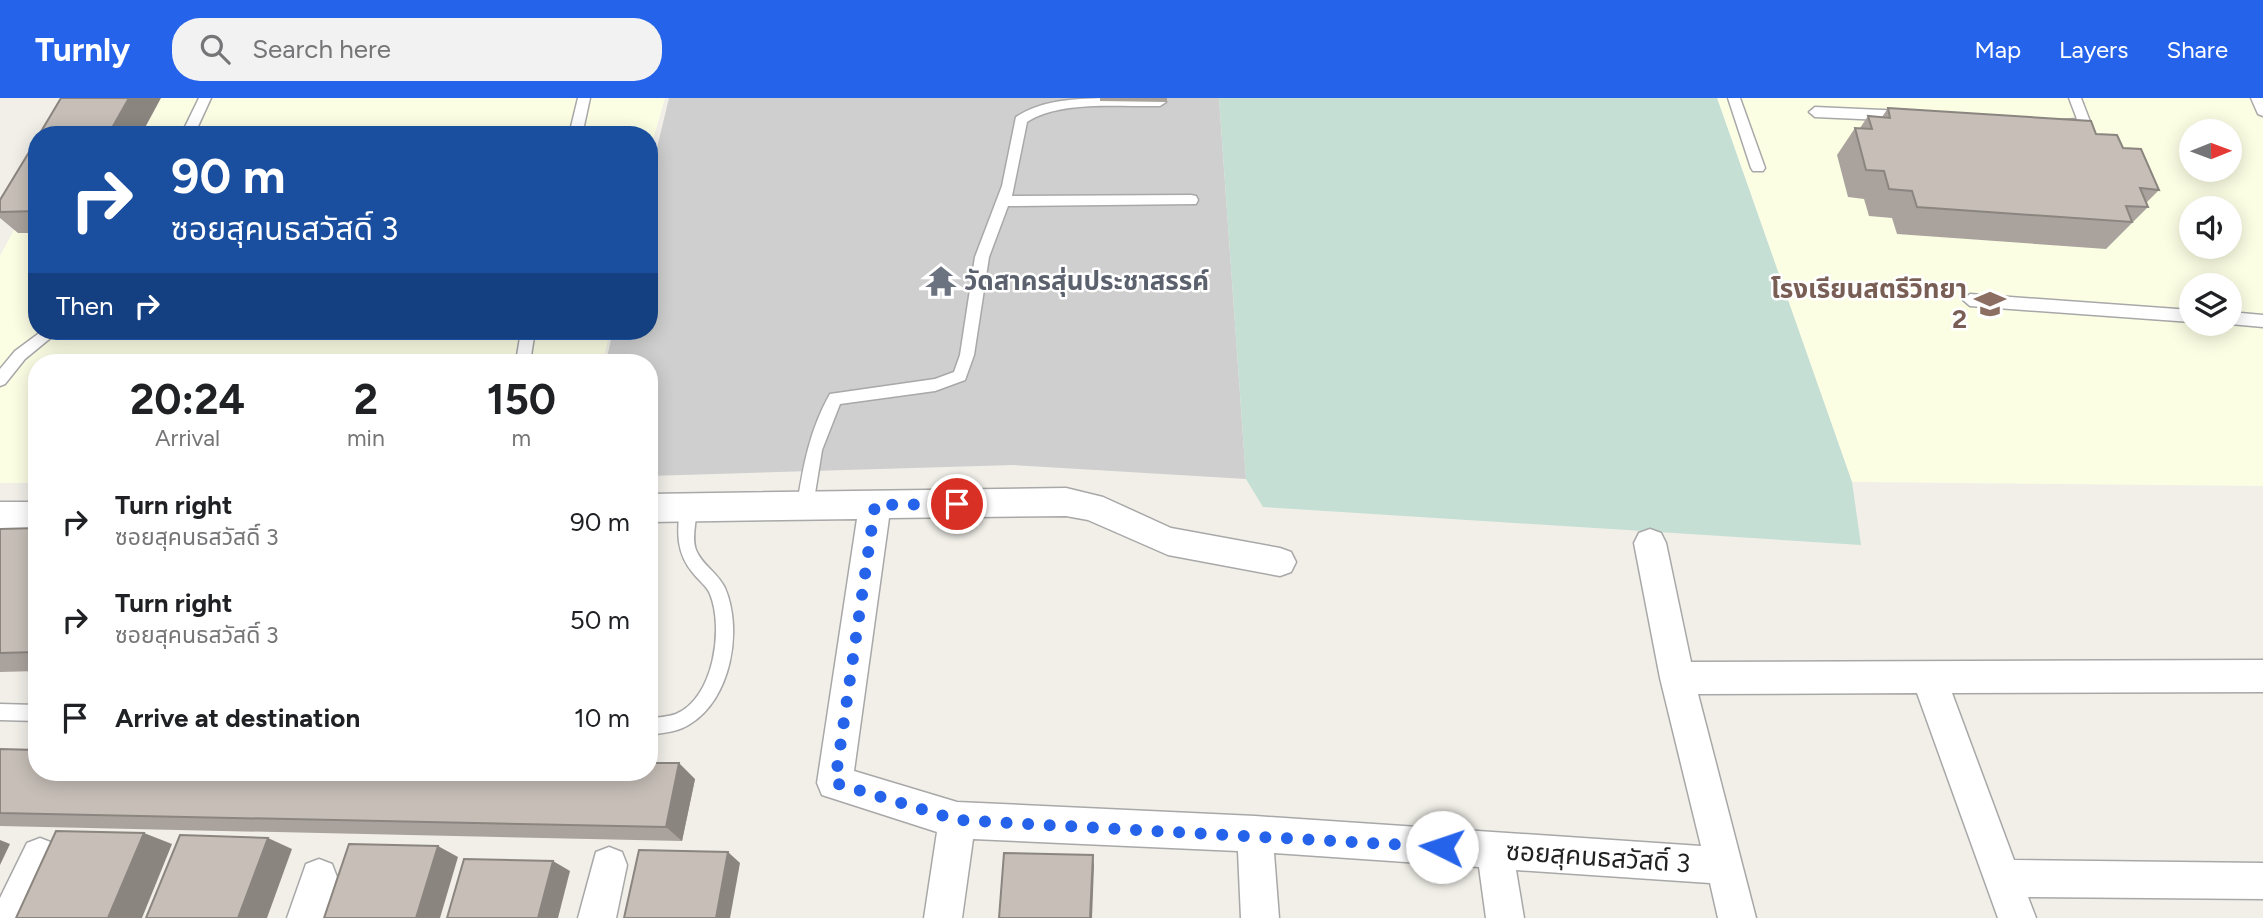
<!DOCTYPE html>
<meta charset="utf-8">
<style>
:root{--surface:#fff;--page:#f2f2f2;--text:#202124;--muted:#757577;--accent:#2563eb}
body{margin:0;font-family:Figtree,"Noto Sans Thai",sans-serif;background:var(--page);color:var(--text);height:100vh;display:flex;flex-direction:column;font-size:26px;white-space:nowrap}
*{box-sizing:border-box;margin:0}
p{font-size:23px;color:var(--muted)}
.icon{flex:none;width:38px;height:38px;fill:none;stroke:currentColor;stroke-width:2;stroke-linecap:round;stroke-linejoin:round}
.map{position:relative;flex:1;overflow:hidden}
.details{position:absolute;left:28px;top:256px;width:630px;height:427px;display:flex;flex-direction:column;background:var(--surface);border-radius:28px;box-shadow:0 4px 18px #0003}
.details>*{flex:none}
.top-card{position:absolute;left:28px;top:28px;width:630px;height:214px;border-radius:28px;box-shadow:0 4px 18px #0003;background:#1a4fa0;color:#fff;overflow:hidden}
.needle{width:46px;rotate:89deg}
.controls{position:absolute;left:2179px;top:21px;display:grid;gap:14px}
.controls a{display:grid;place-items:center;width:63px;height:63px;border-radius:50%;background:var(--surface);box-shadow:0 4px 18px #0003;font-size:35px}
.pin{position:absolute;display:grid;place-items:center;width:60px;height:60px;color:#fff;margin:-30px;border:4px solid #fff;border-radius:50%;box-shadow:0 2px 7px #0007}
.me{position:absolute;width:77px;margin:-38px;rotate:274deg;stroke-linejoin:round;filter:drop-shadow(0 0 5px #0008)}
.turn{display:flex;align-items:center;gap:24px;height:147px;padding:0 28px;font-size:32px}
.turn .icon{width:91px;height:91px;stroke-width:2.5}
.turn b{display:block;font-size:49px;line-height:60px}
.then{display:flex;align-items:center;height:66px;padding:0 28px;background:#0003;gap:14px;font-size:26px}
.eta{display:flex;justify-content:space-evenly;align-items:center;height:119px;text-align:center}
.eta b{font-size:42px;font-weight:700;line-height:49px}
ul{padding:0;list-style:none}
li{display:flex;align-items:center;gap:21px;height:98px;padding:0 28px}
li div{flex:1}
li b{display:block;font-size:26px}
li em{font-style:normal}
header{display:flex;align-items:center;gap:42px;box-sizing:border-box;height:98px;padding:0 35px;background:var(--accent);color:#fff}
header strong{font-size:33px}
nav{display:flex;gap:38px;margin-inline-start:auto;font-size:24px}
.search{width:490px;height:63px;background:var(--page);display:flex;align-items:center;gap:18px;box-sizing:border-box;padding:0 24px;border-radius:28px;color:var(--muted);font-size:26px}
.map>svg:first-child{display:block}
.education{fill:#fcfee4;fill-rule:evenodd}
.religious{fill:#cfcfcf}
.wetland{fill:#c5dfd5}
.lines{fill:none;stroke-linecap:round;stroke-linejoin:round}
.service-casing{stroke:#a8a8a8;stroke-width:3}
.minor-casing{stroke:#a8a8a8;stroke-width:3}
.service{fill:#fff;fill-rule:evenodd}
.minor{fill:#fff;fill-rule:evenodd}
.wall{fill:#aaa39d}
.shaded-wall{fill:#8b8580}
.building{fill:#c6beb7;stroke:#8b8580;stroke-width:2}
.route{stroke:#2563eb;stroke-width:12;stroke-dasharray:0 21.6}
.labels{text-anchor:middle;stroke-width:5;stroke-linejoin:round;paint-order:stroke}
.worship-label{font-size:26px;font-weight:bold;fill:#5b616d;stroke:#fff;text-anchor:start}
.education-label{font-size:26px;font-weight:bold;fill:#785e54;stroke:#fff;text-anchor:end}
.street-label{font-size:26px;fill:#212121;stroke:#fff}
</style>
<header>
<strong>Turnly</strong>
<div class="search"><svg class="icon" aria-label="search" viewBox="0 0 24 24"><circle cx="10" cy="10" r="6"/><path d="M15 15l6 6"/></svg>Search here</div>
<nav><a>Map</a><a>Layers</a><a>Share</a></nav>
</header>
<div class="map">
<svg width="2263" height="820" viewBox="0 0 2263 820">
<rect width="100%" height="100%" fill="#f1efe8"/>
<g class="education">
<path d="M 86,0 L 665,0 L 649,56 L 649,37 L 66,37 Z"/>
<path d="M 1717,0 L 2263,0 L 2263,388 L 1852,384 ZM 2191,33 L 2230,33 L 2230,72 L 2191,72 ZM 2191,110 L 2230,110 L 2230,149 L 2191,149 ZM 2191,187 L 2230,187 L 2230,226 L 2191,226 Z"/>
<path d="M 37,88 L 37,233 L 610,233 L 603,264 L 37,264 L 37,385 L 0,385 L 0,158 Z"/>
</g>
<path class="religious" d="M 669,0 L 1219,0 L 1246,381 L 1013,367 L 649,378 L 649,264 L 606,264 L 613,233 L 649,233 L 649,83 Z"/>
<path class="wetland" d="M 1219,0 L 1717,0 L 1852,384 L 1861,447 L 1263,409 L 1246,381 Z"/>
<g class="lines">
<defs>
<g id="service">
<path d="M 199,0 L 211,0 L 194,37 L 181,37 Z"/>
<path d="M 578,0 L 590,0 L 582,37 L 569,37 Z"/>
<path d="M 1103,0 L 1162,0 L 1166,4 L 1160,8 C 1121,9 1060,2 1027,24 L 1012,98 L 1191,97 L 1196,98 L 1198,102 L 1196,106 L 1008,108 L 989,159 L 974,257 L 965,282 L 935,293 L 840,306 L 822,352 L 813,408 L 811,413 L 805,415 L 799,413 L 797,408 C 803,368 810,331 830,296 L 935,281 L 954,274 L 960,257 L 975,159 L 1002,88 L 1016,19 C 1042,2 1073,1 1103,0 Z"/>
<path d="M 1728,0 L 1740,0 L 1765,70 L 1763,73 L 1753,73 L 1751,70 Z"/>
<path d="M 2069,0 L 2081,0 L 2091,26 L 2090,29 L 2062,28 L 2062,22 L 2077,21 Z"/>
<path d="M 2251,0 L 2263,0 L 2263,18 L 2258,16 Z"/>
<path d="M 1815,9 L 1905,13 L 1911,18 L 1905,23 L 1815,19 L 1809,14 Z"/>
<path d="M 1970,196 L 2191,212 L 2191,224 L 1970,208 L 1963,202 Z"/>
<path d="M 2230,214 L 2263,217 L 2263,229 L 2230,226 Z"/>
<path d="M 42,233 L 59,233 L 25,261 L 5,286 L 0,288 L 0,271 L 15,253 Z"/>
<path d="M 521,233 L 535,233 L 530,264 L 516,264 Z"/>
<path d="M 688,402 L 694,404 C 700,418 690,436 696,452 C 702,467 718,475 725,490 C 743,532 731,601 690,626 C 678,634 663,635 649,637 L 649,621 C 658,619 668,619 676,616 C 714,600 724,530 710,496 C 707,488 698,482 693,475 C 676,455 677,434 680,409 L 682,404 Z"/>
<path d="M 0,606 L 37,607 L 37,623 L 0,622 Z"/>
</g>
<g id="minor">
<path d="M 1066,390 L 1103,399 L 1171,430 L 1280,450 L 1291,454 L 1296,464 L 1291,474 L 1280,478 L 1168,457 L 1088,422 L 1066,418 L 889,420 L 854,673 L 957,704 L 1255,718 L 1701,748 L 1660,580 L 1634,445 L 1639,435 L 1650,431 L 1661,435 L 1666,445 L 1691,564 L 2263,562 L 2263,594 L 1952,595 L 2014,762 L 2263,765 L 2263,801 L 2028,799 L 2036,820 L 1998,820 L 1917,595 L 1698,596 L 1756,820 L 1718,820 L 1710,785 L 1516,772 L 1524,820 L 1486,820 L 1479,769 L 1274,755 L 1279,820 L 1241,820 L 1238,753 L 973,741 L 962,820 L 924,820 L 937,734 L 822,697 L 817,685 L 857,421 L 649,424 L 649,396 Z"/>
<rect x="0" y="404" width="37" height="28"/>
<path d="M 40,740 L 53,745 L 58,758 L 30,820 L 0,820 L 0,800 L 27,745 Z"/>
<path d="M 609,749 L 622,754 L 627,767 L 616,820 L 578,820 L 596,754 Z"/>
<path d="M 319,761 L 332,766 L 337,779 L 325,820 L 287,820 L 306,766 Z"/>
</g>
</defs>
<use href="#service" class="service-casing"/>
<use href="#minor" class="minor-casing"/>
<use href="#service" class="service"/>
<use href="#minor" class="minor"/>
</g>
<g class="wall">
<path d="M 1100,0 L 1167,0 L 1167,4 L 1100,3 Z"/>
<path d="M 1888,10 L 2096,36 L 2123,50 L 2159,92 L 2146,105 L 2148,109 L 2106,151 L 1897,136 L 1892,120 L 1869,118 L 1864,101 L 1848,99 L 1837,57 L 1855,30 L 1860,30 L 1868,18 L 1882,19 Z"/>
<path d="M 37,41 L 37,135 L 18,135 L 0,120 L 0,102 Z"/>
<path d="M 37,430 L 37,573 L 0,574 L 0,431 Z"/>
<path d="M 0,651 L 695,681 L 682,743 L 0,728 Z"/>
</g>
<g class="shaded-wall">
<path d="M 129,0 L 161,0 L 141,37 L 108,37 Z"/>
<path d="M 679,665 L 695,681 L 682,743 L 666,729 Z"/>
<path d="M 144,735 L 172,746 L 142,820 L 108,820 Z"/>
<path d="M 268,740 L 292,751 L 267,820 L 238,820 Z"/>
<path d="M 0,742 L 10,746 L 0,767 Z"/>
<path d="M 438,748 L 458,759 L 440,820 L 416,820 Z"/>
<path d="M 728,754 L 740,765 L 730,820 L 716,820 Z"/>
<path d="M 1093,757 L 1094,768 L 1092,820 L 1090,820 Z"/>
<path d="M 553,763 L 570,773 L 558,820 L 538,820 Z"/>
</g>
<g class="building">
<path d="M 61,0 L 129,0 L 108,37 L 39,37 Z"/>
<path d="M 1888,10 L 2091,23 L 2096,36 L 2117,37 L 2123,50 L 2141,51 L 2159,92 L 2140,90 L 2148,109 L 2126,108 L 2132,124 L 1917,109 L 1912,93 L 1889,91 L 1884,73 L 1866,72 L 1855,30 L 1872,31 L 1868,18 L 1890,20 Z"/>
<path d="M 37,41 L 37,113 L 0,114 L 0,102 Z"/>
<path d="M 37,430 L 37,554 L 0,555 L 0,431 Z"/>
<path d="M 0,651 L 37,652 L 37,674 L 649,674 L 649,665 L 679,665 L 666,729 L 0,715 Z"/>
<path d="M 56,733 L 144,735 L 108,820 L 16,820 Z"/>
<path d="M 180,737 L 268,740 L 238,820 L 146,820 Z"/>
<path d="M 349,746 L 438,748 L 416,820 L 324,820 Z"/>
<path d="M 639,752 L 728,754 L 716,820 L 624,820 Z"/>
<path d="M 1004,755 L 1093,757 L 1090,820 L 999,820 Z"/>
<path d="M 464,761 L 553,763 L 538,820 L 447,820 Z"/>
</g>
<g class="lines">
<path class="route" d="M 957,406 L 875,407 L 835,685 L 957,722 L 1442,749"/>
</g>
<defs>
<symbol id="temple-bare" viewBox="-9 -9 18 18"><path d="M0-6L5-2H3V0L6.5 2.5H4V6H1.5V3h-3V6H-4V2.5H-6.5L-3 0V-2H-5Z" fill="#6b7280" stroke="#fff" stroke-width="2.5" paint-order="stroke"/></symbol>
<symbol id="school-bare" viewBox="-9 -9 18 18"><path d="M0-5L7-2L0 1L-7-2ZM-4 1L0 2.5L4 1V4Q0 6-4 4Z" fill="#8d6e63" stroke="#fff" stroke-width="2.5" paint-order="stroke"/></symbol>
</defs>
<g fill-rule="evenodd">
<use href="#temple-bare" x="919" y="161" width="44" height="44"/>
<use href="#school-bare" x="1968" y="184" width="44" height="44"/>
</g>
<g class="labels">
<g class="worship-label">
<text x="964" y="192">วัดสาครสุ่นประชาสรรค์</text>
</g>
<g class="education-label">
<text x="1967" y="200">โรงเรียนสตรีวิทยา<tspan x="1967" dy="30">2</tspan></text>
</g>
<g class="street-label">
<text transform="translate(1598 759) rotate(4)" y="9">ซอยสุคนธสวัสดิ์ 3</text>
</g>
</g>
</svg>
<div class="controls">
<a><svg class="needle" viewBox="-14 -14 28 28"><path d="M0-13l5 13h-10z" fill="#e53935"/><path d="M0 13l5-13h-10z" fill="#757577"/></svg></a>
<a><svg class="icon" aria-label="sound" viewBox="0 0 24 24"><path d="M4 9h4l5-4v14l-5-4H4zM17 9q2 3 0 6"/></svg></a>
<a><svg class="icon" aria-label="layers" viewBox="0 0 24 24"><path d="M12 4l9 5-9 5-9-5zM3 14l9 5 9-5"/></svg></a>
</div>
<div class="pin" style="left:957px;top:406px;background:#d93025"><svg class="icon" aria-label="arrive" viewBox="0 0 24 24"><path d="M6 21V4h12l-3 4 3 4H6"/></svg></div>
<svg class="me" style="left:1442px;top:749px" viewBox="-20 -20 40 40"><circle r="19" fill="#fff"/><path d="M0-13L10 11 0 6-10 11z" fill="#2563eb"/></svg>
<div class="top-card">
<div class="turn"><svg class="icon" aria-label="right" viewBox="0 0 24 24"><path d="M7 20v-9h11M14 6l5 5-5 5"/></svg><div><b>90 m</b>ซอยสุคนธสวัสดิ์ 3</div></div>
<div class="then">Then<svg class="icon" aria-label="right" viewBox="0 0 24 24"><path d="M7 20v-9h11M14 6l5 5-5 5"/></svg></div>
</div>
<section class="details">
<div class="eta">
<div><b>20:24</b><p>Arrival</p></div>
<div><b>2</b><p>min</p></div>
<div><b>150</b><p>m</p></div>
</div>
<ul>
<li><svg class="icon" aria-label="right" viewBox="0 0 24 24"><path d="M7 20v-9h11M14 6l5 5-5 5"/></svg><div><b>Turn right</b><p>ซอยสุคนธสวัสดิ์ 3</p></div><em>90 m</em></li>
<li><svg class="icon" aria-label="right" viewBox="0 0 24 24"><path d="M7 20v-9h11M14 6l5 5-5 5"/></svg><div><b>Turn right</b><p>ซอยสุคนธสวัสดิ์ 3</p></div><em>50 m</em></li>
<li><svg class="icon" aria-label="arrive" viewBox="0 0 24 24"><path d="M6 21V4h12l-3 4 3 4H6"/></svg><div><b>Arrive at destination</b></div><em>10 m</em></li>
</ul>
</section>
</div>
